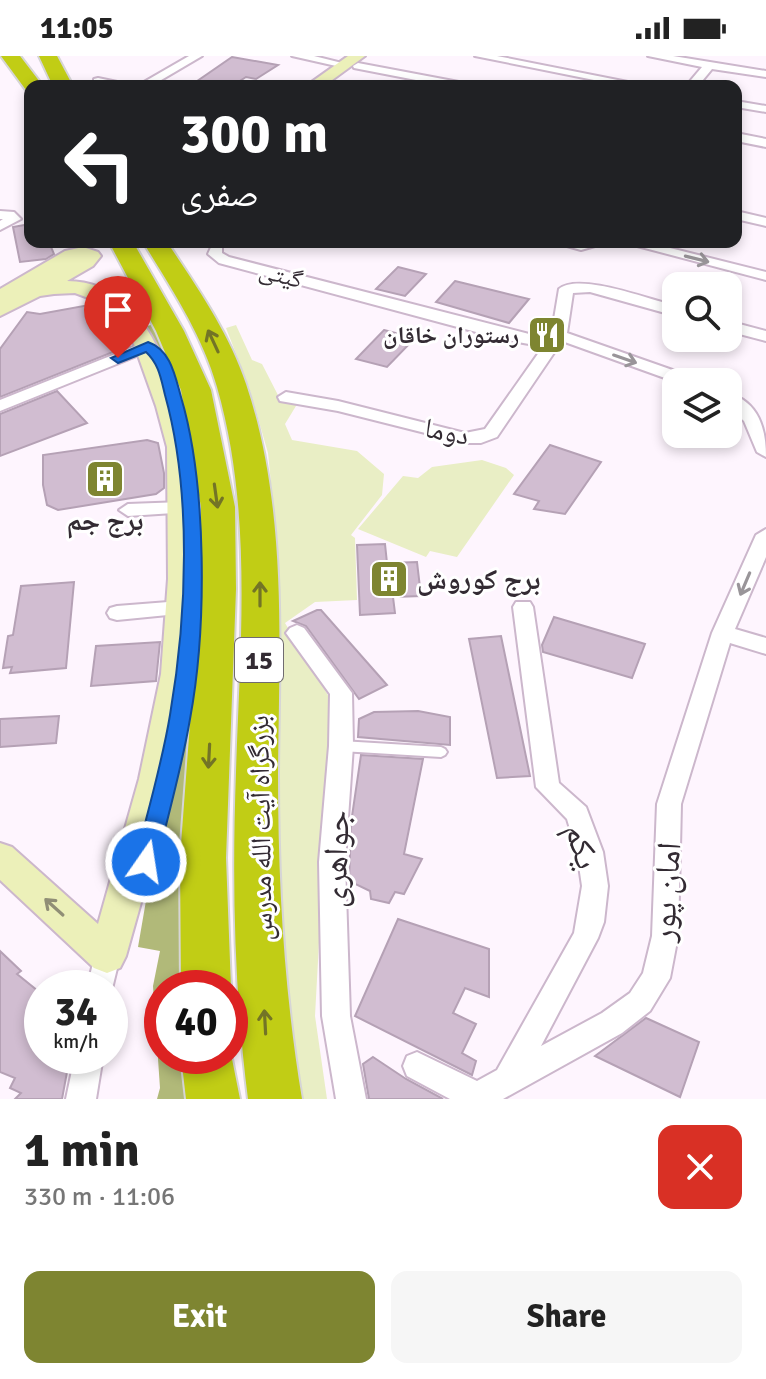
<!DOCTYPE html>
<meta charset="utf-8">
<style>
:root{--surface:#fff;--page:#f6f6f6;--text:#222;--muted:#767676;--accent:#7e8531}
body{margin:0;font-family:Signika,"Noto Naskh Arabic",sans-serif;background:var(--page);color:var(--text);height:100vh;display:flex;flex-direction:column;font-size:30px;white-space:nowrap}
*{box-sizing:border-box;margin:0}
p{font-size:26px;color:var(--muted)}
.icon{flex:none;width:44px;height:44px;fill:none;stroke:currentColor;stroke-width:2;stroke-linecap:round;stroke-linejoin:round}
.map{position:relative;height:1043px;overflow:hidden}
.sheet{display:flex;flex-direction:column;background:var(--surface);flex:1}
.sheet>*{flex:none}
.hud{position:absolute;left:24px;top:24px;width:718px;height:168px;border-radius:16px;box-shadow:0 4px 12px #0003;background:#202124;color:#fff;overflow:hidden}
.tools{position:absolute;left:662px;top:216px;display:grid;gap:16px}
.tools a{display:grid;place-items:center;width:80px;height:80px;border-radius:16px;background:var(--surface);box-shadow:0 4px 12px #0003;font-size:40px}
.speed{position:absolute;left:24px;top:914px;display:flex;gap:16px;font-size:40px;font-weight:700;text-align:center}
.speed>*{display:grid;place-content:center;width:104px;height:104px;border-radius:50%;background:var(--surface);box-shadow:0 4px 12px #0003;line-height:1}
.speed small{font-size:20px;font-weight:400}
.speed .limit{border:12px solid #d22;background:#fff;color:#111}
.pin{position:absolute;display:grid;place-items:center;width:68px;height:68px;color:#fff;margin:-82px -34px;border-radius:50% 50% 50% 0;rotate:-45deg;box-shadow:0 0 8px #0007}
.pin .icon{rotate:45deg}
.me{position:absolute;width:88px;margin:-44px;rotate:13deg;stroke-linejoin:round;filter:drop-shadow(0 0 6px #0008)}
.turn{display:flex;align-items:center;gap:28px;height:168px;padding:0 24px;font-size:36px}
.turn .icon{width:104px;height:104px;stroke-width:2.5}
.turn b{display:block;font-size:56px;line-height:68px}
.round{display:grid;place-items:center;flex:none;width:84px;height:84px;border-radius:16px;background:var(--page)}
.headline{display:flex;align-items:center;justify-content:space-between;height:136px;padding:0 24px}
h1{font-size:48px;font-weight:700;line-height:60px}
.action{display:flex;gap:16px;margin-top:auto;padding:16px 24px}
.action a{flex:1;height:92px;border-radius:16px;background:var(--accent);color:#fff;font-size:32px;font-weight:700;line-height:92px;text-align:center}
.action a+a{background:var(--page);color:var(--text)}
.status{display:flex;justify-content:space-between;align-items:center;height:56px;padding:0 40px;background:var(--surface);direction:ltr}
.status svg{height:22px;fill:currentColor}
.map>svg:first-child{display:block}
.green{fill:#e9eec5}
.forest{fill:#b1b979}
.building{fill:#d1bdd1;stroke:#b5a1b5;stroke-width:2}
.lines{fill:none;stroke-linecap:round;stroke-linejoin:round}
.lane-casing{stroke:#ccb7cc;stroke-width:4}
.street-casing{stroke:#ccb7cc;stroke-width:4}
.secondary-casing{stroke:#ccb7cc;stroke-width:4}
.highway-casing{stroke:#d6d5d6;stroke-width:4}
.lane{fill:#fff;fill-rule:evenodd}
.street{fill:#fff;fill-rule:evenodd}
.secondary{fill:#ecf0b9;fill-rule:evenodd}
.highway{fill:#c1cd15;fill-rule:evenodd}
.oneway{stroke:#999599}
.oneway2{stroke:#737426}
.oneway3{stroke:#908e76}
.route{fill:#1a73e8;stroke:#114b97;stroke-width:2}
.labels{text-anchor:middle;stroke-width:6;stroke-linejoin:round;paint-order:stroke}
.far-street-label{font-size:24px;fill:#332b33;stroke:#fff}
.far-poi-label{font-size:24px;font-weight:bold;fill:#332b33;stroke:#fff;text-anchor:end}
.shield{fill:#fff;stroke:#706b70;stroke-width:2}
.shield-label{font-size:26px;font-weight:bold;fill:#332b33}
.street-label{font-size:28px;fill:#332b33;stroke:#fff}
.poi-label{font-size:28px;font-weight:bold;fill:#332b33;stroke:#fff}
.near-street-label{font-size:34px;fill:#332b33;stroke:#fff}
</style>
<div class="status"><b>11:05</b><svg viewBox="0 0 49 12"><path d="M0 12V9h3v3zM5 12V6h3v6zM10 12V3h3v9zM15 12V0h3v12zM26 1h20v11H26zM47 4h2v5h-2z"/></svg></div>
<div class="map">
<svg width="766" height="1043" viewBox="0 0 766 1043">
<rect width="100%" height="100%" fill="#fef5fe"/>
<g class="green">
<path d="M 236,269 L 252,304 L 262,308 L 280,343 L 299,345 L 285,368 L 292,384 L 357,395 L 384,418 L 382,439 L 351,479 L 355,482 L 357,544 L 315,546 L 285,567 L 332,646 L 315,960 L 327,1043 L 296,1043 L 282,949 L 274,587 L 278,498 L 268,397 L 249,331 L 226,272 Z"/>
<path d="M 482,404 L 506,412 L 514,419 L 457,501 L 430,495 L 426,501 L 358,473 L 403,420 L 418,422 L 432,411 Z"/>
</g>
<path class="forest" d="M 151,269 L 182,326 L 203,401 L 194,932 L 162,932 L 162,1000 L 197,1000 L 199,1043 L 157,1043 L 160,1032 L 153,930 L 160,895 L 138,891 L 162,752 L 188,648 L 190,621 L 189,394 L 169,319 L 146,270 Z"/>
<g class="building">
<path d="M 232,1 L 278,9 L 256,23 L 246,21 L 232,30 L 190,30 Z"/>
<path d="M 30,168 L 30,186 L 49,186 L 54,198 L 46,203 L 20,206 L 13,171 Z"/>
<path d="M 398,211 L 426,218 L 405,240 L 376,233 Z"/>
<path d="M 455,225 L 500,236 L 529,243 L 509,267 L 436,246 Z"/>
<path d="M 89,249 L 128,290 L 0,341 L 0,293 L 27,256 L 40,258 Z"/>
<path d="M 384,274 L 415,282 L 387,311 L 356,303 Z"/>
<path d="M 57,335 L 87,367 L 0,400 L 0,358 Z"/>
<path d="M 147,384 L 158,387 L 164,417 L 164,432 L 156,438 L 58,454 L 47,449 L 43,429 L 43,399 Z"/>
<path d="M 550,389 L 601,406 L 565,458 L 534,453 L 539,445 L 514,438 Z"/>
<path d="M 385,488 L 387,507 L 417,506 L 421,540 L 393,541 L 395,557 L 360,559 L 357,489 Z"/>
<path d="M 74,526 L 66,612 L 10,617 L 12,611 L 3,612 L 8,580 L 13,579 L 21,530 Z"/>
<path d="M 317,554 L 321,554 L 387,629 L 359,643 L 306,570 L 293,565 Z"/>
<path d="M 554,561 L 645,588 L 632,622 L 543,596 L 542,589 Z"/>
<path d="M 501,580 L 530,720 L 497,722 L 469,583 Z"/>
<path d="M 160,586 L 156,625 L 91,630 L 96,590 Z"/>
<path d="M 418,655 L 450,661 L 450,689 L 358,681 L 359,663 L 374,656 Z"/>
<path d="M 59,660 L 56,687 L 0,691 L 0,663 Z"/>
<path d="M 361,699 L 423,703 L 404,798 L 422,803 L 404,838 L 395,836 L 389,847 L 371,843 L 370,835 L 349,825 L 351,767 Z"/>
<path d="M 398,863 L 489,893 L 489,941 L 465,932 L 453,957 L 476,968 L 462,997 L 476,1005 L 472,1019 L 355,960 Z"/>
<path d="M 0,895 L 21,915 L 17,918 L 38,935 L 32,944 L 42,947 L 42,1000 L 70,1000 L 62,1043 L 15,1043 L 21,1037 L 10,1032 L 15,1022 L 0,1016 Z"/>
<path d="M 646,962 L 699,986 L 680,1041 L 595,1000 Z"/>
<path d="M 373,1001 L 406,1023 L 443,1043 L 369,1043 L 363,1008 Z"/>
</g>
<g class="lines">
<defs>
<path id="lane" d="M 341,685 L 441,691 L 445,693 L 447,696 L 445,699 L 441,701 L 341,695 L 337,693 L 335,690 L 337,687 Z"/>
<g id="street">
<path d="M 189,0 L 202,0 L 151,30 L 137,30 Z"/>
<path d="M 292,0 L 314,0 L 350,9 L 345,12 Z"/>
<path d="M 475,0 L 497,0 L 648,30 L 624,30 Z"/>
<path d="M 648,0 L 673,0 L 766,15 L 766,21 L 712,13 L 698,30 L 686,30 L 702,11 Z"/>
<path d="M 358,7 L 464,27 L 470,30 L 447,30 L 354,12 L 353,10 Z"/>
<path d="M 98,22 L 127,28 L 129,30 L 94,27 L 94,23 Z"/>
<path d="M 736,45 L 766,50 L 766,56 L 736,51 Z"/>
<path d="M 736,77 L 766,83 L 766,91 L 736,85 Z"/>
<path d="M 0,155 L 14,156 L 21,163 L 0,174 L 0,165 L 3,163 L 0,163 Z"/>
<path d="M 736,155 L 766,162 L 766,170 L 736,163 Z"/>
<path d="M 553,186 L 609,186 L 581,194 Z"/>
<path d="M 622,186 L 646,186 L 766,216 L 766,224 Z"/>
<path d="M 217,188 L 222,189 L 222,197 L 229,201 L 529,278 L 552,275 L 559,233 C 579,216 650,244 676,250 L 676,260 L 590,236 L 573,237 L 567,277 L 698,323 L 700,326 L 676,326 L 562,285 L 497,381 L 481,387 L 465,387 L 338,355 L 280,345 L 278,341 L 286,336 L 338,345 L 465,377 L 485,373 L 547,285 L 529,288 L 506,284 L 219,207 L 208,198 L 212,189 Z"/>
<path d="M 728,265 L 766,275 L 766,285 L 728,275 Z"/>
<path d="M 148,285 L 154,287 L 154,293 L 0,355 L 0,344 Z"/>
<path d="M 728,337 C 759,346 766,373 766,401 L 757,396 L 744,365 L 728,351 Z"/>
<path d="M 182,446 L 189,448 L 191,452 L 189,456 L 128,460 L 119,454 L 128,448 Z"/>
<path d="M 766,473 L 766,501 L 735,573 L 766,582 L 766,598 L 730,587 L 681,748 L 678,880 L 670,922 L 650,955 L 622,977 L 503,1043 L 450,1043 L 407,1020 L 403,1010 L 407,1000 L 417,996 L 477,1025 L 497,1014 L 574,877 L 582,830 L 577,796 L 567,763 L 536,731 L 513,551 L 516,546 L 530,546 L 533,551 L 559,727 L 586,751 L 603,796 L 608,830 L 604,866 L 598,882 L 541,990 L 602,957 L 630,937 L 643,917 L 652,880 L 657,748 L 712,577 L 756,479 Z"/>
<path d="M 181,545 L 188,547 L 191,552 L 188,557 L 117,564 L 110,562 L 107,557 L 110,552 L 117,550 Z"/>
<path d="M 297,569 L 304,572 L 352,637 L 353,690 L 345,806 L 350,960 L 366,1043 L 336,1043 L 322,960 L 319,806 L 329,690 L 330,638 L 286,577 L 290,572 Z"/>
<path d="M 107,888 L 117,891 L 120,900 L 110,941 L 110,932 L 87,932 L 97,891 Z"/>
<path d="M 75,1000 L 103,1000 L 96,1043 L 66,1043 Z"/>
</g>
<g id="secondary">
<path d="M 348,0 L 365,0 L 324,30 L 306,30 Z"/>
<path d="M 83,191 L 98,196 L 101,200 L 93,210 L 67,225 C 117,225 145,262 163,304 C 191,370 194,412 196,482 C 197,535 197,588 189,640 C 176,728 150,814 126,900 L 120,912 L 107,917 L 94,912 L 0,824 L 0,787 L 12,791 L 98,868 L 139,723 L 161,618 L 168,523 L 167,391 L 156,350 L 134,288 L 116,259 L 102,247 L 75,237 L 54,238 L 40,240 L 0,260 L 0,233 L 65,195 Z"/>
</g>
<g id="highway">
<path d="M 1,0 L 20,0 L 43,30 L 30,30 L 30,35 L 26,34 Z"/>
<path d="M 39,0 L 57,0 L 73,30 L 53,30 Z"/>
<path d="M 109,186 L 133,186 L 184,275 L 211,334 L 235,451 L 236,533 L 226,802 L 231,932 L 230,934 L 181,932 L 180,802 L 200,533 L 201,451 L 181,334 L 156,275 Z"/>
<path d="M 143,186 L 167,186 C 197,231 229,277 246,328 C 288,453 279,589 278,718 C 278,827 284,935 302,1043 L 248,1043 C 234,934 232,826 236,716 C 240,588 253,456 217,331 C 202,278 171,232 143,186 Z"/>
<path d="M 230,993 L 240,1043 L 186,1043 L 181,1000 L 230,1000 Z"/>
</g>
</defs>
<use href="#lane" class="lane-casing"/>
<use href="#street" class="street-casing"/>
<use href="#secondary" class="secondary-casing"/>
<use href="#highway" class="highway-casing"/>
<use href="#lane" class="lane"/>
<use href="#street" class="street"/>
<use href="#secondary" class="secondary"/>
<use href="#highway" class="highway"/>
</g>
<defs><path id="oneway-shaft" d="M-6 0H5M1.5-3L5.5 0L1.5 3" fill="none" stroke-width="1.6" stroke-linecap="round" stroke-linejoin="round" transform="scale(2)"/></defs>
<g class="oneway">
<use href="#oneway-shaft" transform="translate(697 203) rotate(14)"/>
<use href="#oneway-shaft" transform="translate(625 303) rotate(19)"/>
<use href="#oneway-shaft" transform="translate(745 528) rotate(113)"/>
</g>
<g class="oneway2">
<use href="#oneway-shaft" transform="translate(213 285) rotate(-115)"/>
<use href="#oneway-shaft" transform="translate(216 440) rotate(82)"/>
<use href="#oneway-shaft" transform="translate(260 538) rotate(-90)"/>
<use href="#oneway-shaft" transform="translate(209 700) rotate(93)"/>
<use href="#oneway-shaft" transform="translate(265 966) rotate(-93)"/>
</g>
<use class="oneway3" href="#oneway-shaft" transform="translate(54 851) rotate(-138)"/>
<path class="route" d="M 148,286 C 171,294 175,320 181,341 C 207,429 207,572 190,663 C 182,711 168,759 157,806 L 154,813 L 146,816 L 138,813 L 135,806 C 147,758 162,708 170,659 C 187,560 192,436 165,339 C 161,323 159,308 146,296 L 118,307 L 111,302 Z"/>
<defs>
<symbol id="restaurant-square" viewBox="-11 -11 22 22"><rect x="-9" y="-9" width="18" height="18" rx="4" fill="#7e8531" stroke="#fff"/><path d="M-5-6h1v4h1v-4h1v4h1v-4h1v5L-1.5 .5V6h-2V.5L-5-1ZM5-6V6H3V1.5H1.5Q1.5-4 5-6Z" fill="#fff"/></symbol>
<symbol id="building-square" viewBox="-11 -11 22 22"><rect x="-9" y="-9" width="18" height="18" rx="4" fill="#7e8531" stroke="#fff"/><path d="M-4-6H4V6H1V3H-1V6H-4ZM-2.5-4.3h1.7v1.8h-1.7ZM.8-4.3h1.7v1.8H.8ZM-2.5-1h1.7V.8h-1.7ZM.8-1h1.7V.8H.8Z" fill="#fff"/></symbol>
</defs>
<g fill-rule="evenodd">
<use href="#restaurant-square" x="525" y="257" width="44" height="44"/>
<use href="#building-square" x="83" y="401" width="44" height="44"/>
<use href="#building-square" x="367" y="501" width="44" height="44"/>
</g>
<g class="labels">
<g class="far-street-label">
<text transform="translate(281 219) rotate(15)" y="8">گیتی</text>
</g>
<g class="far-poi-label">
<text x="519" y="287">رستوران خاقان</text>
</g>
<rect class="shield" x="235" y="582" width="48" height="44" rx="6"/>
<g class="shield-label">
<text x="259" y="613">15</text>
</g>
<g class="street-label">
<text transform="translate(447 375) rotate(11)" y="10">دوما</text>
<text transform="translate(260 772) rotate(-91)" y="10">بزرگراه آیت الله مدرس</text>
</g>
<g class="poi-label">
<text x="105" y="474">برج جم</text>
<text x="417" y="533" text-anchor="start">برج کوروش</text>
</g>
<g class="near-street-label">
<text transform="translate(583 790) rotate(73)" y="12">یکم</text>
<text transform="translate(335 803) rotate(-88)" y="12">جواهری</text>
<text transform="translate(665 836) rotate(-86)" y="12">امان پور</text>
</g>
</g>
</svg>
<div class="tools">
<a><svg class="icon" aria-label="search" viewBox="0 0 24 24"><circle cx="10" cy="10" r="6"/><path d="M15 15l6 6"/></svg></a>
<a><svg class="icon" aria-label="layers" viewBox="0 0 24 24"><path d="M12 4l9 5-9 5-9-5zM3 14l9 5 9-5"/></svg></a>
</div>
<div class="speed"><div>34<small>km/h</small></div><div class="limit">40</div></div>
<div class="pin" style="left:118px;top:302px;background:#d93025"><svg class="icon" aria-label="arrive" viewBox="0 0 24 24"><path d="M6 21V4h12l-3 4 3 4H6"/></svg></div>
<svg class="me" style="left:146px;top:806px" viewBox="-20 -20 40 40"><circle r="17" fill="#1a73e8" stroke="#fff" stroke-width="3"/><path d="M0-11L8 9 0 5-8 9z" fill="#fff"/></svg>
<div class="hud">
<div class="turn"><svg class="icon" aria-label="left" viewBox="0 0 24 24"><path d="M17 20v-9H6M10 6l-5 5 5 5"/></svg><div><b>300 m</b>صفری</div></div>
</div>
</div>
<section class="sheet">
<div class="headline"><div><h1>1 min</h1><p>330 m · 11:06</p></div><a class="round" style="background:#d93025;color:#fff"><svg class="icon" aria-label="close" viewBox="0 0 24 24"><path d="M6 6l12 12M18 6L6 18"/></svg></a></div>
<div class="action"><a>Exit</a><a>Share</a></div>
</section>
